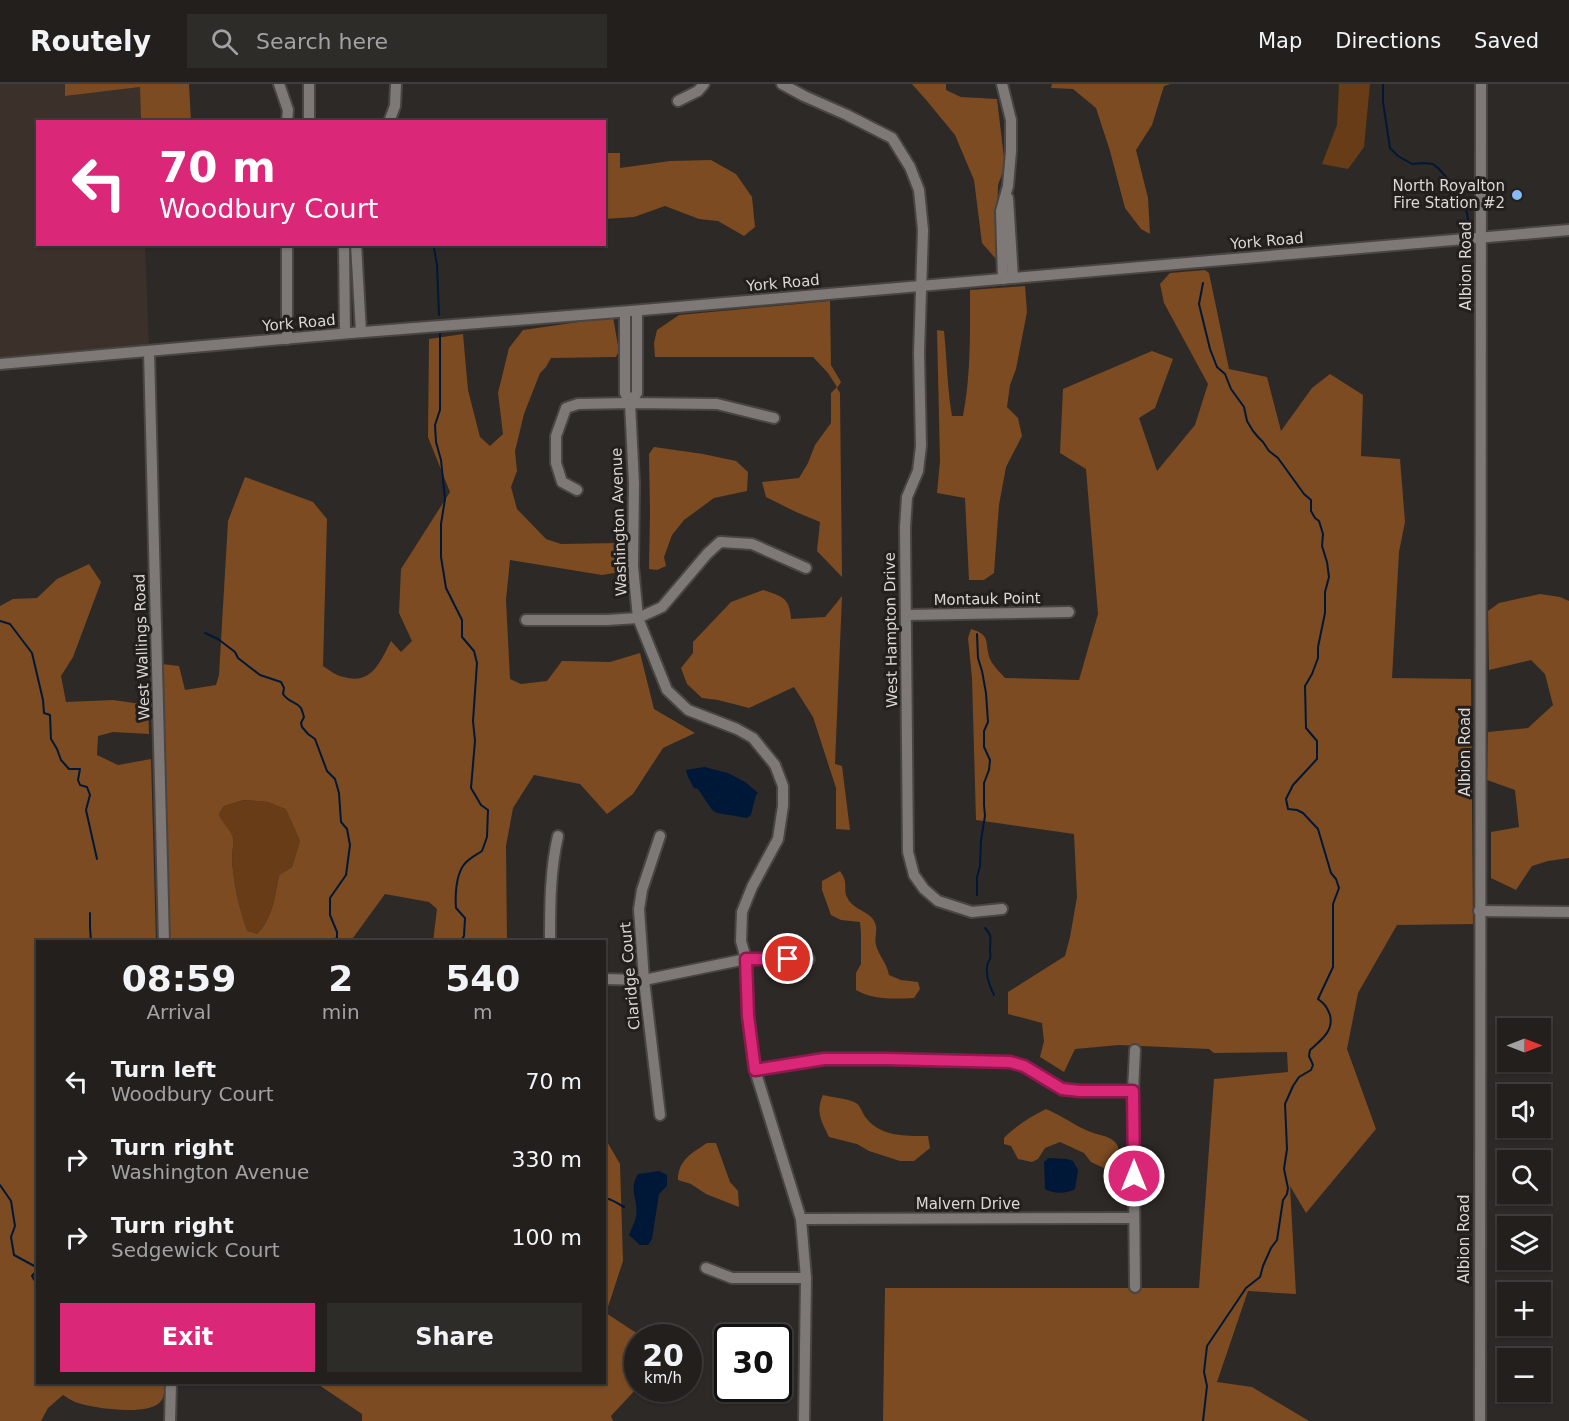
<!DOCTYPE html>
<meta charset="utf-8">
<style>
:root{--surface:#221f1c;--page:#2e2c29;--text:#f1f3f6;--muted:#a2a2a3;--line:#3f3d3b;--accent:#db2777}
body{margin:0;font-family:"DejaVu Sans",sans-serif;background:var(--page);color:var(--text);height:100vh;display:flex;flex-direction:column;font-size:22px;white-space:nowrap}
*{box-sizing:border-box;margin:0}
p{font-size:20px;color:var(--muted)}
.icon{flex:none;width:33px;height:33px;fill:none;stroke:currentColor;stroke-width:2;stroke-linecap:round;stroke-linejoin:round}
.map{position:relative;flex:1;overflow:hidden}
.details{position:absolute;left:36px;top:856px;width:570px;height:444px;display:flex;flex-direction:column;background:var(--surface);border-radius:0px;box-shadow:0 2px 4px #0004,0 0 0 2px var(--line)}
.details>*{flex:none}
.top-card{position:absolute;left:36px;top:36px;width:570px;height:126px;border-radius:0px;box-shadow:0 2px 4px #0004,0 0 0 2px var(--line);background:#db2777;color:#fff;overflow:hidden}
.needle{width:39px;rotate:90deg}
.fabs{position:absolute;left:1497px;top:934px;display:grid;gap:12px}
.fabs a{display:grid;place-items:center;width:54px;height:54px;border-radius:0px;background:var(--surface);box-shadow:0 2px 4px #0004,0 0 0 2px var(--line);font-size:30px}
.speed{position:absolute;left:624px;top:1240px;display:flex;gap:12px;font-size:30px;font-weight:700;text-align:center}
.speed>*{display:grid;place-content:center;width:78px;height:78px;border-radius:50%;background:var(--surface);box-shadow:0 2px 4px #0004,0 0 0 2px var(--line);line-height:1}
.speed small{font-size:15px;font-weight:400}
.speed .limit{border:3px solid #111;border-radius:9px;background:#fff;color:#111}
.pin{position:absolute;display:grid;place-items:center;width:51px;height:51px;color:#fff;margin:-26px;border:3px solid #fff;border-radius:50%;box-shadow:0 2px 6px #0007}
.me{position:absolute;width:66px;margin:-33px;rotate:0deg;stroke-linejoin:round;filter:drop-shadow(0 0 4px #0008)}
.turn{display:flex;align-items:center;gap:21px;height:126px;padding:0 24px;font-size:27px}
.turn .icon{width:78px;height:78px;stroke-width:2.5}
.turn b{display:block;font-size:42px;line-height:51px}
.eta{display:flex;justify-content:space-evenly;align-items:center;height:102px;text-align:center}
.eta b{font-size:36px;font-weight:700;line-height:42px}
.action{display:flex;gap:12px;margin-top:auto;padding:12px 24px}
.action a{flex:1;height:69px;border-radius:0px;background:var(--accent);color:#fff;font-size:24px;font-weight:700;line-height:69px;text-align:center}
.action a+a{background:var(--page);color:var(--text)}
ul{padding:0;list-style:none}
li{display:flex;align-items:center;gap:18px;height:78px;padding:0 24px}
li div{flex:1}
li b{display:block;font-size:22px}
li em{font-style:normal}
header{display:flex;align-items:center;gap:36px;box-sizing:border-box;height:84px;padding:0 30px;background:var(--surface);border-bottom:2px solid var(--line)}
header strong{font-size:28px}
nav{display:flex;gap:33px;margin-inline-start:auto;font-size:21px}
.search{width:420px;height:54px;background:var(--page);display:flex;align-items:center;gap:15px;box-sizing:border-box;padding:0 21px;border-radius:0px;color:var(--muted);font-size:22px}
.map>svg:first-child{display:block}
.built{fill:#3b312a}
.green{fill:#673c17}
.forest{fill:#7c4b21;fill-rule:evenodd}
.water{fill:#001837}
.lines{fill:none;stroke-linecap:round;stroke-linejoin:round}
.stream{stroke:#001837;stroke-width:2}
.minor-casing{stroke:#484543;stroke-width:14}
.minor{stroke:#7e7976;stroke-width:10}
.route-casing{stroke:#8e194d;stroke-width:15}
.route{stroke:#db2777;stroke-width:10}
.poi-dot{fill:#85bbfb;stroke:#231f1c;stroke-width:2}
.labels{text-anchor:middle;stroke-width:6;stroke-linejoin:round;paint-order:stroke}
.poi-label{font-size:15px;fill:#dbd8d6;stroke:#231f1c;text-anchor:end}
.street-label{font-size:15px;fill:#dbd8d6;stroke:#231f1c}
</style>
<header>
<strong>Routely</strong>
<div class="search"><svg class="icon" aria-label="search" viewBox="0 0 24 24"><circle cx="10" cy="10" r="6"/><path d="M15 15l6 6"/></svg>Search here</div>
<nav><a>Map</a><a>Directions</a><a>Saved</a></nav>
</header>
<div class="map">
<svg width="1569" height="1337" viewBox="0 0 1569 1337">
<rect width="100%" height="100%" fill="#2d2926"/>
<path class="built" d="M 0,0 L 65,0 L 65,12 L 140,3 L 141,37 L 38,38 L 38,160 L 145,161 L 149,264 L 0,274 Z"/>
<g class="green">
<path d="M 1339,0 L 1370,0 L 1364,63 L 1348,85 L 1322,80 L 1337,41 Z"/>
<path d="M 244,716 L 268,718 L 286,724 L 300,757 L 292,783 L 279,791 C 275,812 273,834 257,850 L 247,848 C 239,823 233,799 232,773 C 232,767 234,760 233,754 C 230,745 222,740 219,730 L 224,722 Z"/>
</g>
<g class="forest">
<path d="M 65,0 L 189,0 L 191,37 L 141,37 L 140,3 L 65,12 Z"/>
<path d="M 912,0 L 946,0 L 946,6 L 961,13 L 997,15 L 1005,82 L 998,101 L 996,175 L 982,159 L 974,96 L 955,51 L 927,17 Z"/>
<path d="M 1052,0 L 1171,0 L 1164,2 L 1152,41 L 1136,66 L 1148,114 L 1150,150 L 1141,145 L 1125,124 L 1110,67 L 1096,24 L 1073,5 L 1051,4 Z"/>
<path d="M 604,69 L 620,69 L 620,84 L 670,77 L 711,76 L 736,90 L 752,113 L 755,143 L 744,152 L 718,137 L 699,135 L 665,122 L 634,133 L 605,135 Z"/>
<path d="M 1205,186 L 1209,189 L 1229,285 L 1267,293 L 1281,347 L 1312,304 L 1330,290 L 1363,311 L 1361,372 L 1400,375 L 1405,438 L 1399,468 L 1392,594 L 1471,595 L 1473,840 L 1397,841 L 1358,909 L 1347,965 L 1376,1045 L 1306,1129 L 1290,1102 L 1296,1210 L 1248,1207 L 1217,1298 L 1252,1303 L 1309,1337 L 883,1337 L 885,1204 L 1199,1204 L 1214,995 L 1288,988 L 1287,968 L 1214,969 L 1209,965 L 1119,961 L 1075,965 L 1064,988 L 1040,973 L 1044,957 L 1042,939 L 1008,930 L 1008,908 L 1065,872 L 1070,853 L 1077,813 L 1074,750 L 976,736 L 972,594 L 968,554 L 971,545 C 992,551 984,559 990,575 C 993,582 1000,588 1005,594 L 1079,596 L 1098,530 L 1086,385 L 1060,369 L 1063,305 L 1152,267 L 1173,275 L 1155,324 L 1139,334 L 1157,387 L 1195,341 L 1208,300 L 1164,219 L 1160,200 L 1170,189 Z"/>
<path d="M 1025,202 L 1027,228 L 1016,285 L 1010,301 L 1007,323 L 1018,334 L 1022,352 L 1006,383 L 999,421 L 994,489 L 984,496 L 969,496 L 965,414 L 937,409 L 940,377 L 937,246 L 944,247 C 947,275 947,304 952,332 L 963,332 C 971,291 970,248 970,206 Z"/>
<path d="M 830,217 L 831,281 L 841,298 L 837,304 L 840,309 L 842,493 L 817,467 L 820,438 L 796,428 L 766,413 L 762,398 L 799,394 L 808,379 L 815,361 L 831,339 L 831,309 L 837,303 L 828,289 L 813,273 L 655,273 L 654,259 L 657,246 L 679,231 Z"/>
<path d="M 613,233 L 619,267 L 616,273 L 551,274 L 546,283 L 540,289 L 524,330 L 515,367 L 517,387 L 511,403 L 517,425 L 546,455 L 561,460 L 619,459 L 621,488 L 602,491 L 510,476 L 506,516 L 510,595 L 521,600 L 547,597 L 562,577 L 610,578 L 640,569 L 654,625 L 695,649 L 663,664 L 633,710 L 607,730 L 580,700 L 534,691 L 513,724 L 506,762 L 507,858 L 433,858 L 437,825 L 429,818 L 385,810 L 350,858 L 169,858 L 162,580 L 179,582 L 185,606 L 216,601 L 219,591 L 228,437 L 245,393 L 313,418 L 327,435 L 323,582 C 329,586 337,592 344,593 C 372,601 380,578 391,557 L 401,568 L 412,557 L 399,529 L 401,485 L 450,408 L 428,353 L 429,255 L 463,250 L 468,306 L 480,353 L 490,362 L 503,350 L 498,309 L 509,264 L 523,246 ZM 244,716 L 268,718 L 286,725 L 300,757 L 292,783 L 279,791 C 275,812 273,834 257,850 L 247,847 C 239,823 233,799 232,773 C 232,767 234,760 233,754 C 231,745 222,740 219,730 L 224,722 Z"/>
<path d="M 654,363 L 703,370 L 736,377 L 748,388 L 747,407 L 714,414 L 684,436 L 672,451 L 664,473 L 666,482 L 657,486 L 649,485 L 650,428 L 649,370 Z"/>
<path d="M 89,480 L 101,498 L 73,573 L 61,592 L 66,618 L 113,616 L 148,621 L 149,650 L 113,648 L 98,652 L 97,671 L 118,681 L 151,675 L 156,858 L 38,858 L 38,1299 L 164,1299 C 164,1305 165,1313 161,1317 C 150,1333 91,1324 75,1318 C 70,1316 67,1313 63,1311 L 48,1324 L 41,1337 L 0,1337 L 0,522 L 13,515 L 37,514 L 57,495 Z"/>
<path d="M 763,506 C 781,512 790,513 791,535 L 825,533 L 842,512 L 835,680 L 842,682 L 850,746 L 836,745 L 836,704 L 813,633 L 794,603 L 749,624 L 718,616 L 702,614 L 687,600 L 681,584 L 693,569 L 693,558 L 731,518 Z"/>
<path d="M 1540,510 L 1560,513 L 1569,517 L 1569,774 L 1548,777 L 1532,782 L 1516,806 L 1491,794 L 1491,748 L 1519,743 L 1515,706 L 1487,696 L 1488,648 L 1528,644 L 1553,621 L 1545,590 L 1531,576 L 1489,586 L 1488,527 L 1499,519 Z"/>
<path d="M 840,787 C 849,799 843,805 847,813 C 851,824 865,826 872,834 C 880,844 874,851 876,861 C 879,872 887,879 889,891 L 901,896 L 918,898 L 920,905 L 914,914 C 896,915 872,916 856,906 L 856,889 L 861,880 L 861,850 L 860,838 L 841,836 L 831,831 L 822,806 L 822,797 Z"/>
<path d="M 823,1011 C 834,1014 846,1014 856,1019 C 861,1022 862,1029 866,1034 C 881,1053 906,1052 928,1052 L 930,1064 L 914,1077 L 900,1077 L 869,1067 L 857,1060 L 829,1053 C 822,1038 815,1028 823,1011 Z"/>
<path d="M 1046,1025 C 1061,1031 1074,1041 1088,1047 C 1097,1051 1108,1051 1115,1058 C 1121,1064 1119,1073 1117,1080 L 1108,1086 L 1091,1078 L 1084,1069 L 1060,1058 L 1045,1064 L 1038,1075 L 1032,1078 L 1018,1075 L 1011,1062 L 1004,1060 L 1004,1054 C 1017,1041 1030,1033 1046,1025 Z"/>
<path d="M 605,1054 L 620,1080 L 623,1177 L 606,1229 L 644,1254 L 638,1254 L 637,1304 L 611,1332 L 613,1337 L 362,1337 L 362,1330 L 316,1299 L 604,1299 Z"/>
<path d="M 707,1059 L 716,1059 L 730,1098 L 738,1107 L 739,1123 L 706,1110 L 691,1100 L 678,1096 C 678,1076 692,1069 707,1059 Z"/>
</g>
<g class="water">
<path d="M 704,683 L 728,689 L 745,698 L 757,708 L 758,709 L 756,711 L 751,731 L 747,734 L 717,729 L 712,726 L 698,705 L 694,704 L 688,693 L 686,686 Z"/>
<path d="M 1049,1074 L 1067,1075 L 1073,1077 L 1078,1086 L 1075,1105 C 1066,1110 1054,1110 1045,1105 L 1044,1078 Z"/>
<path d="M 659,1087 L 667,1091 L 667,1102 L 659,1110 L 652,1155 L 648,1161 L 640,1161 L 629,1151 C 631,1145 635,1139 636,1133 C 639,1116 628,1106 638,1090 Z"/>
</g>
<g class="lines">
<g class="stream">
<path d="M 1383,0 L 1383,18 L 1390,64 L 1398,72 L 1412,80 L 1424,79 L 1433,80 L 1438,84 L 1457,105 L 1467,129 L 1469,142"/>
<path d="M 431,160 L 434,164 L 437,181 L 439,231"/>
<path d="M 440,249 L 440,326 L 435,341 L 436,358 L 441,376 L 445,415 L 441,440 L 441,473 L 446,504 L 462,536 L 462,553 L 474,567 L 477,579 L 473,637 L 475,657 L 471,704 L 481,721 L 488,726 L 487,753 L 482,767 C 476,771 467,775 463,782 C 456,792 455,812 456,824 L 465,834 L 464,852 L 460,858"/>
<path d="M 0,537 L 10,540 L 32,569 L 43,616 L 44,629 L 50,631 L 51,655 L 57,665 L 61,676 L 69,685 L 80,685 L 78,696 L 80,701 L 87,703 L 90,711 L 86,726 L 97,775"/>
<path d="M 205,549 L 218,555 L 235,568 L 238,574 L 260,591 L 281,598 L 284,604 L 283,610 C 289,619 296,617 301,624 C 302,626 303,630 304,633 L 301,639 L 302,643 L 308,650 L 315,655 L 327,687 L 335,695 L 339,709 L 341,738 L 347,745 L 350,761 L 346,791 L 330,814 L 330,831 L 337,848 L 337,854 L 330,857 L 330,858"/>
<path d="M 977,550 L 978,574 L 982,587 L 986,609 L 988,638 L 984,647 L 984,663 L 990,676 L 989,686 L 984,699 L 984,721 L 985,732 L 981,756 L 980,782 L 977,793 L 977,811"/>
<path d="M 90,829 L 90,843 L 91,858"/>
<path d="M 985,844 C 993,853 990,855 990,866 C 990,869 991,872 990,875 C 983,884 989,901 994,911"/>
<path d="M 0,1101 L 11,1117 L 15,1142 L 11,1153 L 14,1171 L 38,1184"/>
<path d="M 604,1114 C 611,1114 618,1120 624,1123"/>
<path d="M 38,1185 L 32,1192 L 38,1202"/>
<path d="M 1203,1337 L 1207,1302 L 1204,1288 L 1207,1262 L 1246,1204 L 1260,1193 L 1263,1182 L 1271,1164 L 1277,1156 L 1283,1116 L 1287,1110 L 1288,1104 L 1284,1085 L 1287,1065 L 1285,1020 L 1293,1002 L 1299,993 L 1311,986 L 1313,981 L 1309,972 L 1310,966 C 1321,956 1334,947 1330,931 C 1327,923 1325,920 1318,915 L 1333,883 L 1333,820 L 1339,804 L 1336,795 L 1331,789 L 1318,745 L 1303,729 L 1297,726 L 1288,725 L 1286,715 L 1293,701 L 1317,675 L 1317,657 L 1306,644 L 1305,602 L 1312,590 L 1318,574 L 1318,563 L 1325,529 L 1325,508 L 1329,493 L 1327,478 L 1322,462 L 1323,450 L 1319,437 L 1315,434 L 1311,427 L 1311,416 L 1304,410 L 1278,374 L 1269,367 L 1263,358 L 1258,353 L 1253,347 L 1247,337 L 1244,323 L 1231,305 L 1225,290 L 1217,283 L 1210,265 L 1199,220 L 1203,199"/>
</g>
<defs>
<g id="minor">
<path d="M 279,0 L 288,26 L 287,38"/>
<path d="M 309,0 L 309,38"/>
<path d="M 782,0 L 804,12 L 847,31 L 892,54 L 910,83 L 919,106 L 923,146 L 919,269 L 921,362 L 918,387 L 907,413 L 905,444 L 908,768 L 914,791 L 924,805 L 938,817 L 972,828 L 1002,825"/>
<path d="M 1002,0 L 1011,36 L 1011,67 L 1008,102 L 1001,127 L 1003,195"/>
<path d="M 678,17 L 698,7 L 704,0"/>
<path d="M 389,38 L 395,22 L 396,0"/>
<path d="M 1008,114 L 1013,194"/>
<path d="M 344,160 L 345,249"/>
<path d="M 356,160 L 361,248"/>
<path d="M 625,228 L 625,309 L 630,319 L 634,400 L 633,482 L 638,534 L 667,606 L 688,626 L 737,645 L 753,654 L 775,681 L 783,702 L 783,722 L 778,755 L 752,803 L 742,828 L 741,857 L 746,875 L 748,932 L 755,986 L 801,1135 L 806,1194 L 804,1337"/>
<path d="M 287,255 L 287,160"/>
<path d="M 149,267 L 164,858"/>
<path d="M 0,280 L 351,249 L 631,227 L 1569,146"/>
<path d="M 630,319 L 637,309 L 637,227"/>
<path d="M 577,406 L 562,398 L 556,379 L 556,352 L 566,324 L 578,320 L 630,319 L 717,320 L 774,334"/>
<path d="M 906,531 L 1069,528"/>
<path d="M 526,536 L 607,536 L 638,534 L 662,523 L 707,470 L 720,458 L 752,460 L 806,484"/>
<path d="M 660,752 L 642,806 L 639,825 L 644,896 L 660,1031"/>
<path d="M 1479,827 L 1569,828"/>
<path d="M 550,858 C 550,823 550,786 558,752"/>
<path d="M 604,895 L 644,896 L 746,875 L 809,875"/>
<path d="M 755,986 L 824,975 L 886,975 L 1010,978 L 1024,982 L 1062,1005 L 1080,1007 L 1133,1007"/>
<path d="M 801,1135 L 1134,1134"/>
<path d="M 706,1184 L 732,1194 L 806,1194"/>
<path d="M 1135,1203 L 1133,1007 L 1135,966"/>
<path d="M 170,1337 L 171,1299"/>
<path d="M 1480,1337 L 1481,0"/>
</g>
</defs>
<use href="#minor" class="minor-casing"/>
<use href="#minor" class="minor"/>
</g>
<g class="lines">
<defs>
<path id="route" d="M 788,875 L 746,875 L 748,932 L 755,986 L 824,975 L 886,975 L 1010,978 L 1024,982 L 1062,1005 L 1080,1007 L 1133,1007 L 1134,1092"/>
</defs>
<use href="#route" class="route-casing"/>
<use href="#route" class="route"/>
</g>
<circle class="poi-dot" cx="1517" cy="111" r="6"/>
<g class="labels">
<g class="poi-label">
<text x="1505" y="107">North Royalton<tspan x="1505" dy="17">Fire Station #2</tspan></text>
</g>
<g class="street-label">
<text transform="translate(1267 157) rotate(-5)" y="5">York Road</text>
<text transform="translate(1466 182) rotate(-90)" y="5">Albion Road</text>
<text transform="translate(783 199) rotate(-5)" y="5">York Road</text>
<text transform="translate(299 239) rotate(-5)" y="5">York Road</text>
<text transform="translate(619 438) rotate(-92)" y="5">Washington Avenue</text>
<text transform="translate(987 515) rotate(-1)" y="5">Montauk Point</text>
<text transform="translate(891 546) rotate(-91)" y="5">West Hampton Drive</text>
<text transform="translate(142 563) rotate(-92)" y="5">West Wallings Road</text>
<text transform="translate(1465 668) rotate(-90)" y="5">Albion Road</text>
<text transform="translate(630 892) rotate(-95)" y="5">Claridge Court</text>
<text x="968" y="1125">Malvern Drive</text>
<text transform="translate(1464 1155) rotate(-90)" y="5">Albion Road</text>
</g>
</g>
</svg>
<div class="fabs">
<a><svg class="needle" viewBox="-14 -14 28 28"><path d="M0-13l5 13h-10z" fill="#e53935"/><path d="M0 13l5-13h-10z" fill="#a2a2a3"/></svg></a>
<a><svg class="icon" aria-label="sound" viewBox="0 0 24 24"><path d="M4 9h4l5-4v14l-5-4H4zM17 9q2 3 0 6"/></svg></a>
<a><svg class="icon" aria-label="search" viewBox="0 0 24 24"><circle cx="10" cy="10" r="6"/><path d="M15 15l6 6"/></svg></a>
<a><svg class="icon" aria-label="layers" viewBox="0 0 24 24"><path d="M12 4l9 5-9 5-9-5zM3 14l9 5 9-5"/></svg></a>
<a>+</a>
<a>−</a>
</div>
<div class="speed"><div>20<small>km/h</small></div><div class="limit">30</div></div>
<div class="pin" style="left:788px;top:875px;background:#d93025"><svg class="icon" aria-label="arrive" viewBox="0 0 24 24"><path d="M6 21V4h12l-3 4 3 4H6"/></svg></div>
<svg class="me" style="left:1134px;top:1092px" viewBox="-20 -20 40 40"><circle r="17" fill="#db2777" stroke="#fff" stroke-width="3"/><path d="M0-11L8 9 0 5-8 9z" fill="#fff"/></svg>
<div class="top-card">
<div class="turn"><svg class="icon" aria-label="left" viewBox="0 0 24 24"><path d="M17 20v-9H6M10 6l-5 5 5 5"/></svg><div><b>70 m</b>Woodbury Court</div></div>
</div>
<section class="details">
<div class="eta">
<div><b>08:59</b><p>Arrival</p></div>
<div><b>2</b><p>min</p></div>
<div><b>540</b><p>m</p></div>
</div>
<ul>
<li><svg class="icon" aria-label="left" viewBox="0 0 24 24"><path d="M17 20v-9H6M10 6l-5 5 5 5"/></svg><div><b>Turn left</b><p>Woodbury Court</p></div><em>70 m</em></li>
<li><svg class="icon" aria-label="right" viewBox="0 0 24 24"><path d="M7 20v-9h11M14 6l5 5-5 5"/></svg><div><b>Turn right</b><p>Washington Avenue</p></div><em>330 m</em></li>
<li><svg class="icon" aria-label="right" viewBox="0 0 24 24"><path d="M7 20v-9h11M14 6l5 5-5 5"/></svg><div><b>Turn right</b><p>Sedgewick Court</p></div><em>100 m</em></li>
</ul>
<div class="action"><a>Exit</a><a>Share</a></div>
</section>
</div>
